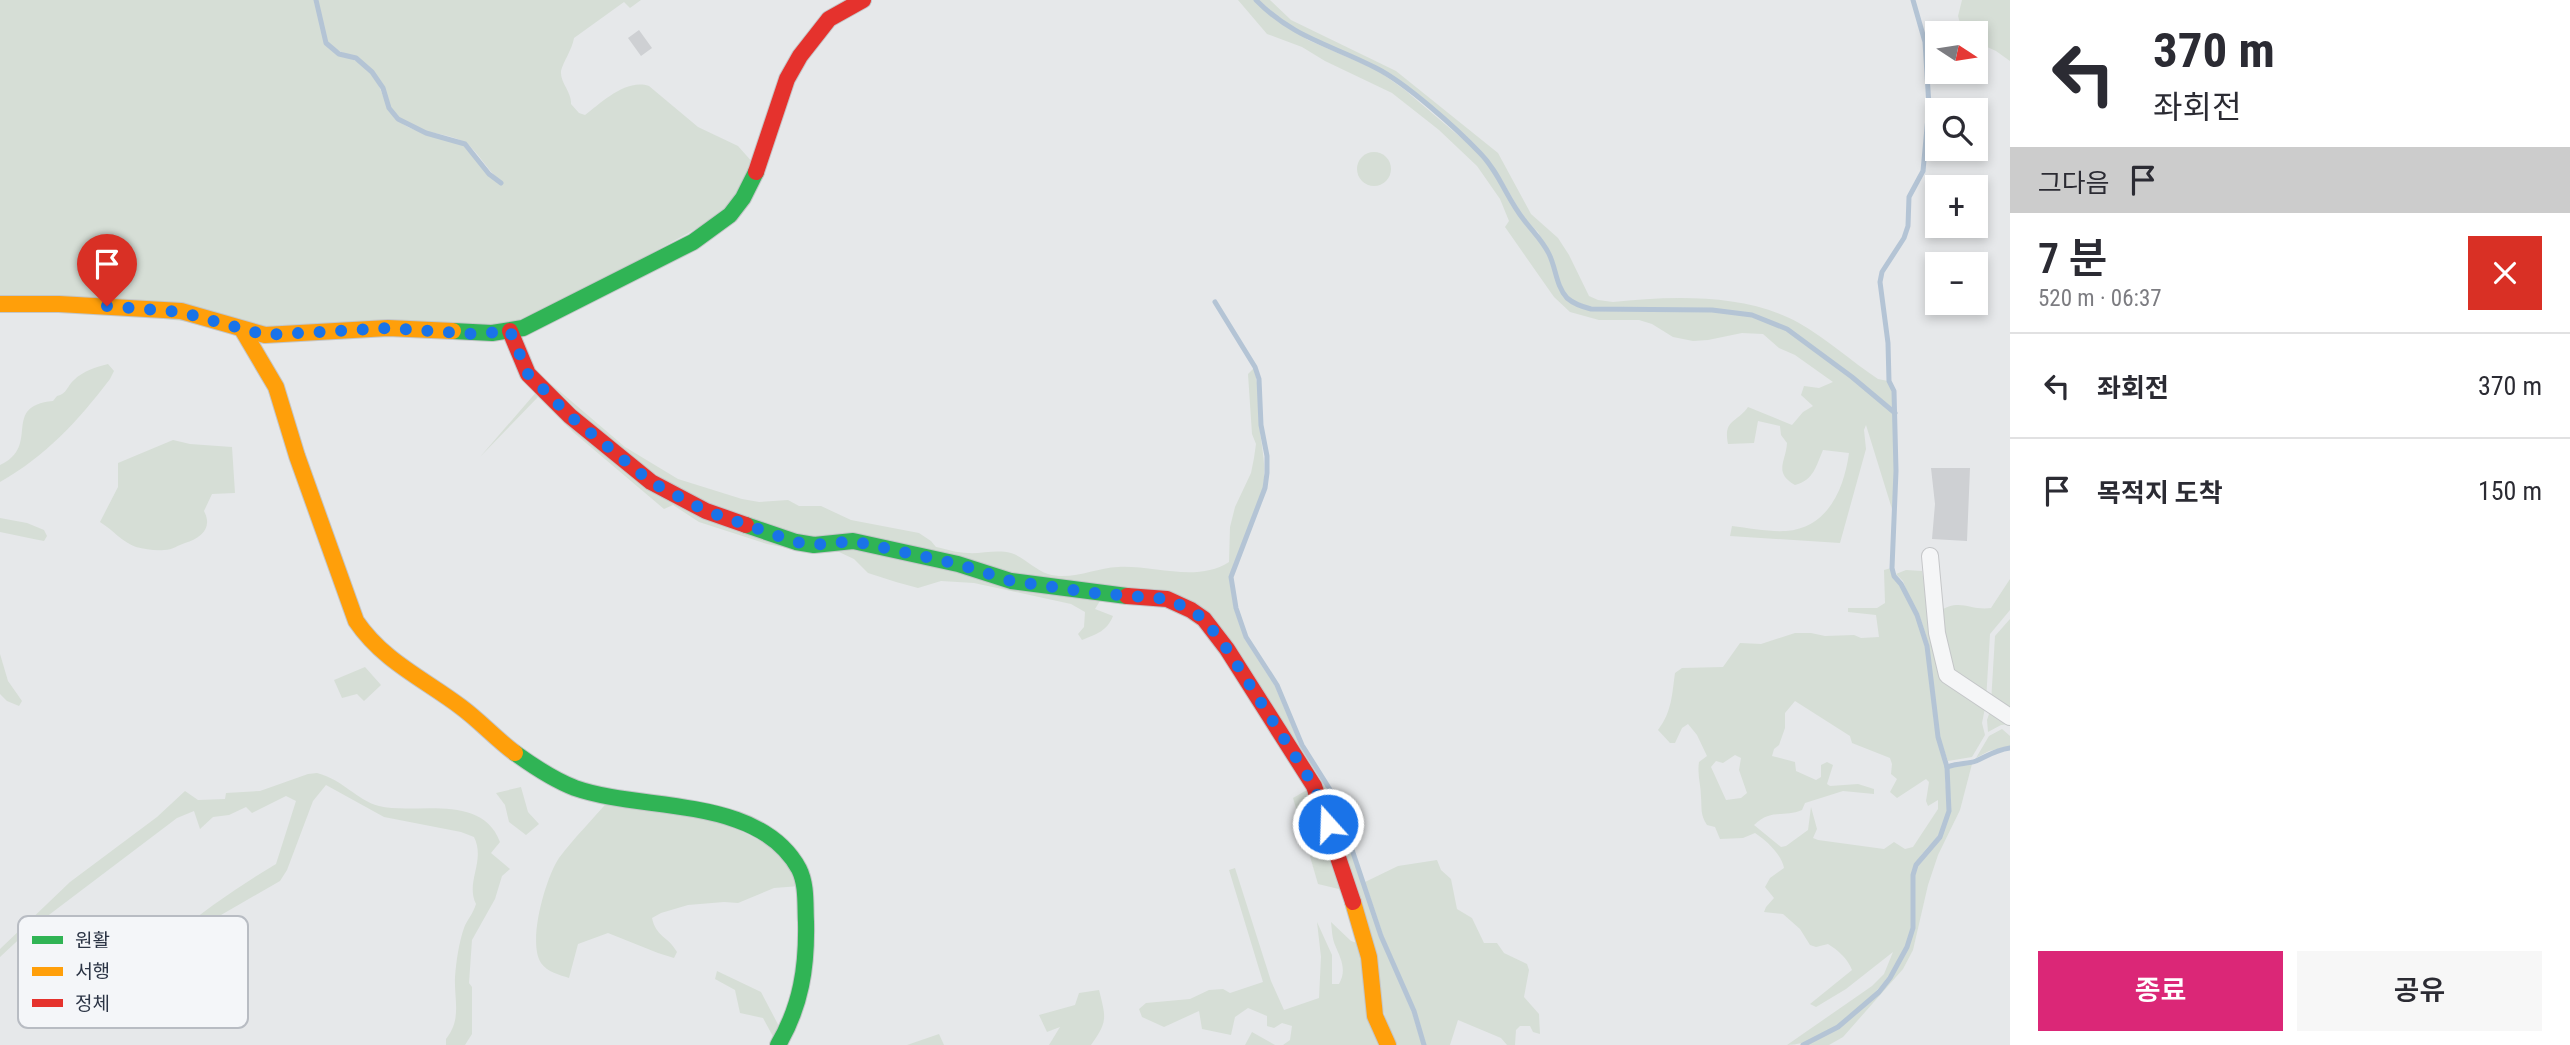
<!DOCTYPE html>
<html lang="ko">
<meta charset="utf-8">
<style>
:root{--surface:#fff;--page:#f7f7f7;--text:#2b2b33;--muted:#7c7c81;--line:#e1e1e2;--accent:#db2777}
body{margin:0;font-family:"Roboto Condensed","Noto Sans KR",sans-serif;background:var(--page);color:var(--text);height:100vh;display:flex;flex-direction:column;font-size:26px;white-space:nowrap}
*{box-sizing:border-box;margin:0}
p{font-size:23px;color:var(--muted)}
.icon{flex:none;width:38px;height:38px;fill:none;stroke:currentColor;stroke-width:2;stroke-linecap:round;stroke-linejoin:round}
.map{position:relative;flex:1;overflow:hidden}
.drawer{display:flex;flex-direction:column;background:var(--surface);width:560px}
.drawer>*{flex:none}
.top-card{background:#fff;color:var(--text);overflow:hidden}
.needle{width:46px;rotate:102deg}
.controls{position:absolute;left:1925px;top:21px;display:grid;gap:14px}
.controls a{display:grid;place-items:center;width:63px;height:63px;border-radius:0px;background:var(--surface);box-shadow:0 4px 10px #0003;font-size:35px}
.pin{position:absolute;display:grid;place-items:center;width:60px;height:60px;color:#fff;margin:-72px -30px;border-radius:50% 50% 50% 0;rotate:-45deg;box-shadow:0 0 7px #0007}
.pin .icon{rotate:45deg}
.me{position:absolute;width:77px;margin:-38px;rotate:340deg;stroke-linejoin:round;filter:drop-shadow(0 0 5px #0008)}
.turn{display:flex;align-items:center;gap:24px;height:147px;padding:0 28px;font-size:32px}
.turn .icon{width:91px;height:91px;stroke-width:2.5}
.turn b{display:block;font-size:49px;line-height:60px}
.then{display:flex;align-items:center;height:66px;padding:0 28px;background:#0003;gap:14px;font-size:26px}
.round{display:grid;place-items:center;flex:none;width:74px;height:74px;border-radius:0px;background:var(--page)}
.head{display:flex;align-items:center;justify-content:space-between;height:119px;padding:0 28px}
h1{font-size:42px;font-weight:600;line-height:52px}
.action{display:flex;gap:14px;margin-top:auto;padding:14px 28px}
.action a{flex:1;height:80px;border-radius:0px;background:var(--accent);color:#fff;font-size:28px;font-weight:600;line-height:80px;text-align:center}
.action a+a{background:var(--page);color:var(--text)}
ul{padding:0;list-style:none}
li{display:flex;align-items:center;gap:21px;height:105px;padding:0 28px;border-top:2px solid var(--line)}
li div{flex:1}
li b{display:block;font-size:26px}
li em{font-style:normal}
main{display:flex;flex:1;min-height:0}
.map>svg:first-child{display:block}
.green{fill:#d6ded6;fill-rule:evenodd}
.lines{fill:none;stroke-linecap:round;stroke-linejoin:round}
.stream{stroke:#b4c4d5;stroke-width:5}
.building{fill:#ced0d3}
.street-casing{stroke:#c4c6c8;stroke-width:18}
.fast-casing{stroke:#c4c6c8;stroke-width:18}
.slow-casing{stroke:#c4c6c8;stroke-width:18}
.jam-casing{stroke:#c4c6c8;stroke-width:18}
.street{stroke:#f5f6f7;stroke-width:16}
.fast{stroke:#30b455;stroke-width:16}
.slow{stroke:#ff9f0a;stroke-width:16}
.jam{stroke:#e5322d;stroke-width:16}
.route{stroke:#1a73e8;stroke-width:12;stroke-dasharray:0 21.6}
.key{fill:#f4f6f9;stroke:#b8bcc3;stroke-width:2}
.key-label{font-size:19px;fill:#2b3445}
</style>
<main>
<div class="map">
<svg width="2010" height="1045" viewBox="0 0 2010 1045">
<rect width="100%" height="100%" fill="#e6e8ea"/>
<g class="green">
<path d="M 0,0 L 315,0 L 325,44 C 340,56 358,58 370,72 C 383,86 383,106 397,119 C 415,137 442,132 463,144 C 475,151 485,172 500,183 L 501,181 C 487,171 477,149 464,142 C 444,131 417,135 398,117 C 385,105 385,84 372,71 C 359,56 342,55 326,43 L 317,0 L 641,0 L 630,8 L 624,2 L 574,38 C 572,50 563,62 561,71 C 560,83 572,92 571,104 L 579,113 L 585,115 C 601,103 626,78 649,86 L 698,127 L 738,146 L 754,164 L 727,212 L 521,324 L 265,331 L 0,299 Z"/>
<path d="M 1238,0 L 1255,0 L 1264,10 L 1308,40 L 1377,70 L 1405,90 L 1466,142 L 1481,155 L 1500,181 L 1523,221 L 1536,234 L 1553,266 L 1558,287 L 1567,300 L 1581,308 L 1591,310 L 1712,311 L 1751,316 L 1786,330 L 1852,378 L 1894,413 L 1895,471 L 1892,509 L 1866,425 L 1864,430 L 1866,449 L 1840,543 L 1730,536 L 1732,526 C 1749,528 1769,532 1786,531 C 1828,528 1844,489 1849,453 L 1823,450 C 1816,466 1814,480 1795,485 C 1773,472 1786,462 1787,443 L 1781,435 L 1780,426 L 1758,421 L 1754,443 L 1728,444 C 1723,419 1737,423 1748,407 L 1792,425 L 1803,412 L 1813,406 L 1801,395 L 1804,386 L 1819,388 L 1833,382 L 1795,355 L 1779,348 L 1763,334 L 1742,333 L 1708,340 L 1693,341 L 1673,337 L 1652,324 L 1639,320 L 1599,320 L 1570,312 L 1554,297 L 1505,227 L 1509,221 L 1500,199 L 1477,166 L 1439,130 L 1392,93 L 1325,61 L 1302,47 L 1267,34 Z"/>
<path d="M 1257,0 L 1270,0 L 1291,20 L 1396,71 L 1498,153 L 1531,214 L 1558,238 L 1569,255 L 1589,296 L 1598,300 L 1613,302 C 1671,296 1746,293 1799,323 C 1827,339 1851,361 1878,379 L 1888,381 L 1893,391 L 1894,409 L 1853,376 L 1787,328 L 1752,314 L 1677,308 L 1591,308 L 1569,298 L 1560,286 L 1555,266 L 1538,232 L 1525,220 L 1502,180 L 1482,154 L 1406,88 L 1378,68 L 1309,39 L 1266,8 Z"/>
<path d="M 1962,0 L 2010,0 L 2010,61 L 1996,51 L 1976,42 L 1976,33 L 1963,33 L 1958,16 Z"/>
<circle cx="1374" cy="169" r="17"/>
<path d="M 108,364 L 114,371 L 110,379 C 78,421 46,456 0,482 L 0,465 C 42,446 0,406 53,401 L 57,396 C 67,394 67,386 74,380 C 83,371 96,367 108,364 Z"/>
<path d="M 1254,368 C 1259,386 1258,404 1259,422 C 1261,447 1267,463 1263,488 L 1229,577 L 1234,608 L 1244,638 L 1275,686 L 1300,746 L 1332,797 L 1380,937 L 1412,1012 L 1422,1045 L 1393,1045 L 1325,802 L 1207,616 L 814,541 L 707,506 L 615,449 L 550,383 L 625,447 L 678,479 L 742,499 L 759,502 L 788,500 L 799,506 L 821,506 L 851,520 L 919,533 L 931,541 L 936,547 C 946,549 957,553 968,553 C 981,554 997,549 1011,553 C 1024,557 1035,570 1048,574 C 1071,581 1095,568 1118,567 C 1154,565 1197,583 1229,562 L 1230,527 L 1235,507 L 1251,473 L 1254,458 L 1256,444 L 1252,434 L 1248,374 Z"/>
<path d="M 538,390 L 649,484 L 834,544 L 1103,596 L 1095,609 L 1113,616 C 1107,631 1097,634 1082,640 L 1078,634 L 1084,627 L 1085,612 L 1071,604 L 974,583 L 941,581 L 918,588 L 896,582 L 868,573 L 854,559 L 839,552 L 814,553 L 767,544 L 699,522 L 673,505 L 664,509 L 573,432 L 538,397 L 480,457 Z"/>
<path d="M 173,440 L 190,444 L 232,447 L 235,493 L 212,494 L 204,511 C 213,528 201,538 185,543 C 178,545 173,550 164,550 C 155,551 145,549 136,547 C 122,542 113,530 100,522 L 118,487 L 118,463 Z"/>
<path d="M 0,518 L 27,523 L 44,530 L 47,536 L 44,541 C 28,538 15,535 0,532 Z"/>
<path d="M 1891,568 C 1893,576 1897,579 1901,586 C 1908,600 1917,615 1921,629 C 1931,663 1930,700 1936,734 C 1938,745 1943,754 1945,765 C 1947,770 1945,775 1945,780 C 1945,787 1949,794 1949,801 C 1949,837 1927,841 1915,865 C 1906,883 1916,909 1912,928 C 1904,974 1834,1045 1787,1045 L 1872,986 L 1884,974 L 1893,952 L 1846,989 L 1816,1007 L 1810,1004 L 1852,970 C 1848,959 1838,950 1828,944 L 1816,947 L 1810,945 L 1800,929 L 1783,914 L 1764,912 L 1766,907 L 1774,898 L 1765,887 L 1770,878 L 1784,868 C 1782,855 1766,840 1755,833 L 1743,838 L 1720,839 L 1715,827 L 1707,825 C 1700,814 1702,809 1701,797 C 1701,785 1697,775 1699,762 L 1707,756 L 1697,735 L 1688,724 L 1682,728 L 1675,743 L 1670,743 L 1658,730 C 1672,712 1672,694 1675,673 L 1682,668 L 1723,667 L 1740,643 L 1761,644 L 1795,633 L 1811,633 L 1825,636 L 1854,635 L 1861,638 L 1879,637 L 1876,615 L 1848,612 L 1848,608 L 1877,608 L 1885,603 L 1884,570 ZM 1795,701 L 1850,736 L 1852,743 L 1890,758 L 1892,764 L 1891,774 L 1897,779 L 1890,792 L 1897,798 L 1926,779 L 1929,782 L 1926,801 L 1928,806 L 1938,800 L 1938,809 L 1913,847 L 1905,849 L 1894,842 L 1884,849 L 1818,840 L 1813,838 L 1817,829 L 1811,807 L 1808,830 L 1786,846 L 1781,847 L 1754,825 C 1771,808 1784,818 1802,810 L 1805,803 L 1843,791 L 1874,794 L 1874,789 L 1858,784 L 1830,786 L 1827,784 L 1833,765 L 1827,762 L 1821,765 L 1821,777 L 1816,780 L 1796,771 L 1795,762 L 1772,756 L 1774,749 L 1779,745 L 1785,728 L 1785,713 ZM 1735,755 L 1741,758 L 1739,770 L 1747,793 L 1741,798 L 1726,800 L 1711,767 L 1716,761 L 1723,763 Z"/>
<path d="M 1906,570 L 1922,571 L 1935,648 L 1985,708 L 1982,723 L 1985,735 L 1972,757 L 1948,761 L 1939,736 L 1929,660 L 1929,645 L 1919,614 L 1911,602 L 1903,581 L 1896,574 Z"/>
<path d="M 2010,579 L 2010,610 L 1990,634 L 1986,701 L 1949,674 L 1938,612 C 1960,597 1969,611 1991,608 Z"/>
<path d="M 2010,619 L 2010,714 L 1991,703 L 1995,636 Z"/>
<path d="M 0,654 L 8,681 L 22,701 L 19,706 L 7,701 L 0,694 Z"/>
<path d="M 365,667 L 381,685 L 364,701 L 357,694 L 342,698 L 334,680 Z"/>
<path d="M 1990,711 L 2010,724 L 2001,725 L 1988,732 L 1987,720 Z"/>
<path d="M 2002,729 L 2010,736 L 2010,746 L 1989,751 L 1976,758 L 1989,736 Z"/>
<path d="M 1962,763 L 1972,764 L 1960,810 L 1938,855 L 1928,885 L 1913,950 L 1903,969 L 1843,1037 L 1829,1045 L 1805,1045 L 1839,1027 L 1879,992 L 1899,966 L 1914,928 L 1914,875 L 1917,865 L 1941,838 L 1950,811 L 1951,799 L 1947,780 L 1948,768 Z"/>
<path d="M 317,773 C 344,780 356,800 379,806 C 414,815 482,792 500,842 L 491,853 L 510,869 L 502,876 L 495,899 L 472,940 L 469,983 L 472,987 L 472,1034 L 465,1045 L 446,1045 L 446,1039 C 462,1019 454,1000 455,977 C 456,962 459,942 464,928 C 467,920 473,914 476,904 C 465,882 486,861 474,837 L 461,832 L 384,817 L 326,785 L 313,801 L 287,870 L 280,881 L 221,915 L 126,989 L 105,1012 L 94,1000 C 152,951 210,903 276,864 L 296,801 L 286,796 L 252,813 L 246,807 L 229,815 L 213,817 L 200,829 L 194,811 L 177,818 L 29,930 L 0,957 L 0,949 L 70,882 L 157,817 L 185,791 L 198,800 L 225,799 L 226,793 L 260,791 L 308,774 Z"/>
<path d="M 521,787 L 528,812 L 539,824 L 526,835 L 509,822 L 505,805 L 496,793 Z"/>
<path d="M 1312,787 L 1347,891 L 1318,884 L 1293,798 Z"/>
<path d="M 609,800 L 719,820 L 777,849 L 800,886 L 774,888 L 738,903 L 724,902 L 688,905 L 661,913 L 652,918 C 656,937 668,936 677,952 L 674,958 L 658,953 L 608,933 L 578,944 L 569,978 C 560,975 547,972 541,963 C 527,942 546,877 559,858 C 574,838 593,819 609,800 Z"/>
<path d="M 1437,860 L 1441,870 L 1451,879 L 1457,909 L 1472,918 L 1484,943 L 1497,943 L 1504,953 L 1527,964 L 1529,970 L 1524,997 L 1539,1014 L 1540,1034 L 1533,1032 L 1530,1026 L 1520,1026 L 1516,1030 L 1515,1045 L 1507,1045 L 1501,1038 L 1458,1020 L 1450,1045 L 1426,1045 L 1415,1011 L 1383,935 L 1365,882 L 1398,866 Z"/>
<path d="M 1235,868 L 1271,981 L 1284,1010 L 1319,998 L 1321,957 L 1317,922 L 1332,955 L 1332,984 L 1339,984 C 1347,970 1341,959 1335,945 C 1332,938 1332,930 1331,922 L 1351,941 L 1363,945 L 1385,1045 L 1283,1045 L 1290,1040 L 1292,1026 L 1282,1023 L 1274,1028 L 1267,1026 L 1267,1016 L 1248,1008 L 1235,1017 L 1231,1035 L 1202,1029 L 1199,1011 L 1164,1027 L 1142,1017 L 1139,1009 L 1146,1003 L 1190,999 L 1209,990 L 1223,989 L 1230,993 L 1263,982 L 1229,870 Z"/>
<path d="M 717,971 L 761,992 L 782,1032 L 776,1042 L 763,1018 L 740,1013 L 735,990 L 715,979 Z"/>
<path d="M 1099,990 C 1106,1018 1108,1021 1091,1045 L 1049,1045 L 1060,1027 L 1047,1032 L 1039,1015 L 1075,1005 L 1079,993 Z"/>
<path d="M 1252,1032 L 1275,1045 L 1245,1045 Z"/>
<path d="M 939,1034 L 944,1045 L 907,1045 Z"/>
</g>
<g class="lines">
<g class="stream">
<path d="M 316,0 L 326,43 L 339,54 L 356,58 L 372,72 L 383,88 L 389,108 L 398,119 L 426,133 L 465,144 L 489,174 L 501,183"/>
<path d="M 1256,0 C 1293,38 1332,45 1376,68 C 1406,83 1456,128 1480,153 C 1499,172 1507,199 1524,220 C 1533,232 1542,240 1549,254 C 1556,268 1556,286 1567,298 C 1574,304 1583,307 1591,309 L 1712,310 L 1752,315 L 1787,329 L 1852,377 L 1895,413"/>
<path d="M 1215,302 L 1255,367 L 1259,379 L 1261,425 L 1267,456 L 1267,473 L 1265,488 L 1231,577 L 1236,608 L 1246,637 L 1277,685 L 1302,745 L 1334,796 L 1381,936 L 1414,1011 L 1424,1045"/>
<path d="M 1947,767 C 1957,763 1968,764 1976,761 C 1989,755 1996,750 2010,748"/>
<path d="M 1803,1045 L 1838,1027 L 1879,992 L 1890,978 L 1907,947 L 1913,928 L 1913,875 L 1916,865 L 1940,837 L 1949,811 L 1947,767 L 1938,737 L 1927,646 L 1917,615 L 1901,584 L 1894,576 L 1892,568 L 1896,471 L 1894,391 L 1889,381 L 1888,343 L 1880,282 L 1882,272 L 1904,238 L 1908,226 L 1909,197 L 1923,171 L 1929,106 L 1925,42 L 1913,0"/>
</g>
</g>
<g class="building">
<path d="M 639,30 L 652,48 L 641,56 L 628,38 Z"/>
<path d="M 1931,468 L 1970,468 L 1967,541 L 1932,539 L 1935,504 Z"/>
</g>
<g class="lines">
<defs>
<path id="street" d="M 1930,556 L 1937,633 L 1947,675 L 2010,717"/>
<g id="fast">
<path d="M 453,331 L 492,333 L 523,328 L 693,242 L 730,215 L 743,198 L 756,172"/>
<path d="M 746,525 L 796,542 L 814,545 L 853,541 L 958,564 L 1011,581 L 1127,596"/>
<path d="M 515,753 C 533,766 554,780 575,788 C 643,812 759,795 799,869 C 807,885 805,905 806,922 C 807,967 801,1006 778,1045"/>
</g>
<g id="slow">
<path d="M 0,304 L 59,304 L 181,311 L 265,335 L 388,328 L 453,331"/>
<path d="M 243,331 L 276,387 L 297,456 L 356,621 C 383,661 424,679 461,707 C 480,721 496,739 515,753"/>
<path d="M 1353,902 L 1369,957 L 1375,1016 L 1388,1045"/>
</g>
<g id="jam">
<path d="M 756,172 L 787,79 L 800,56 L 829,19 L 863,0"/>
<path d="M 510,331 L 528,374 L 570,416 L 651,482 L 706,511 L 746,525"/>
<path d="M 1127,596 L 1167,599 L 1191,610 L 1204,619 L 1227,649 L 1314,786 L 1353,902"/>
</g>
</defs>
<use href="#street" class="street-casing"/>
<use href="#fast" class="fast-casing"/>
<use href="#slow" class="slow-casing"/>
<use href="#jam" class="jam-casing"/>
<use href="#street" class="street"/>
<use href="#fast" class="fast"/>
<use href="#slow" class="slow"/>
<use href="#jam" class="jam"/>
</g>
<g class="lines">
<path class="route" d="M 107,306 L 181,312 L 265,335 L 388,328 L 473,334 L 510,331 L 528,374 L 570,416 L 651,482 L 706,511 L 796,542 L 814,545 L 853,541 L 958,564 L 1011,581 L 1095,593 L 1167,599 L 1191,610 L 1204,619 L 1227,649 L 1314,786 L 1328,824"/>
</g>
<rect x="18" y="916" width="230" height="112" rx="10" class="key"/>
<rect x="32" y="936" width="31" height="8" fill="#30b455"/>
<rect x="32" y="967" width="31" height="9" fill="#ff9f0a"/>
<rect x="32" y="999" width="31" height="8" fill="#e5322d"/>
<g class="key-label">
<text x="75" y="947">원활</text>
<text x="75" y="978">서행</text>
<text x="75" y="1010">정체</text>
</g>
</svg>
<div class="controls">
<a><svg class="needle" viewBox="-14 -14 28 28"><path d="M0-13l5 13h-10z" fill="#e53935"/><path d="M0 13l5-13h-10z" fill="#7c7c81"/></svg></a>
<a><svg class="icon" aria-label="search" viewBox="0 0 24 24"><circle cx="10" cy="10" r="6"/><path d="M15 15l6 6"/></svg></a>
<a>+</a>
<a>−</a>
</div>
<div class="pin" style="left:107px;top:306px;background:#d93025"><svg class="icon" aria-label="arrive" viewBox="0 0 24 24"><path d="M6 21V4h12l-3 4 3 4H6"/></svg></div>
<svg class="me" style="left:1328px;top:824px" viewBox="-20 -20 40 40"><circle r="17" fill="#1a73e8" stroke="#fff" stroke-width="3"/><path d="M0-11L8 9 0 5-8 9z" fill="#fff"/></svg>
</div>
<section class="drawer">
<div class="top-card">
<div class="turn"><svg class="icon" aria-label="left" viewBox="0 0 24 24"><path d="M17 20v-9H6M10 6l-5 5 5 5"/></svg><div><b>370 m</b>좌회전</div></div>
<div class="then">그다음<svg class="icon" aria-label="arrive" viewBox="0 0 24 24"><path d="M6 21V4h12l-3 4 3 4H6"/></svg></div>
</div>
<div class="head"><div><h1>7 분</h1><p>520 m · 06:37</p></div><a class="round" style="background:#d93025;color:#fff"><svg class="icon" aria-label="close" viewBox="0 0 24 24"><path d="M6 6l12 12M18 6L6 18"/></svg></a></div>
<ul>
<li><svg class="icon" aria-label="left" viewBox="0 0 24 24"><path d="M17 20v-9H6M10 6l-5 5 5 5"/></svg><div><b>좌회전</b></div><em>370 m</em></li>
<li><svg class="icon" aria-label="arrive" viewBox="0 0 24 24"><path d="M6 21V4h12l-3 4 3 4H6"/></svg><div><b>목적지 도착</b></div><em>150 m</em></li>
</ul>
<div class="action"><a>종료</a><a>공유</a></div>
</section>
</main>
